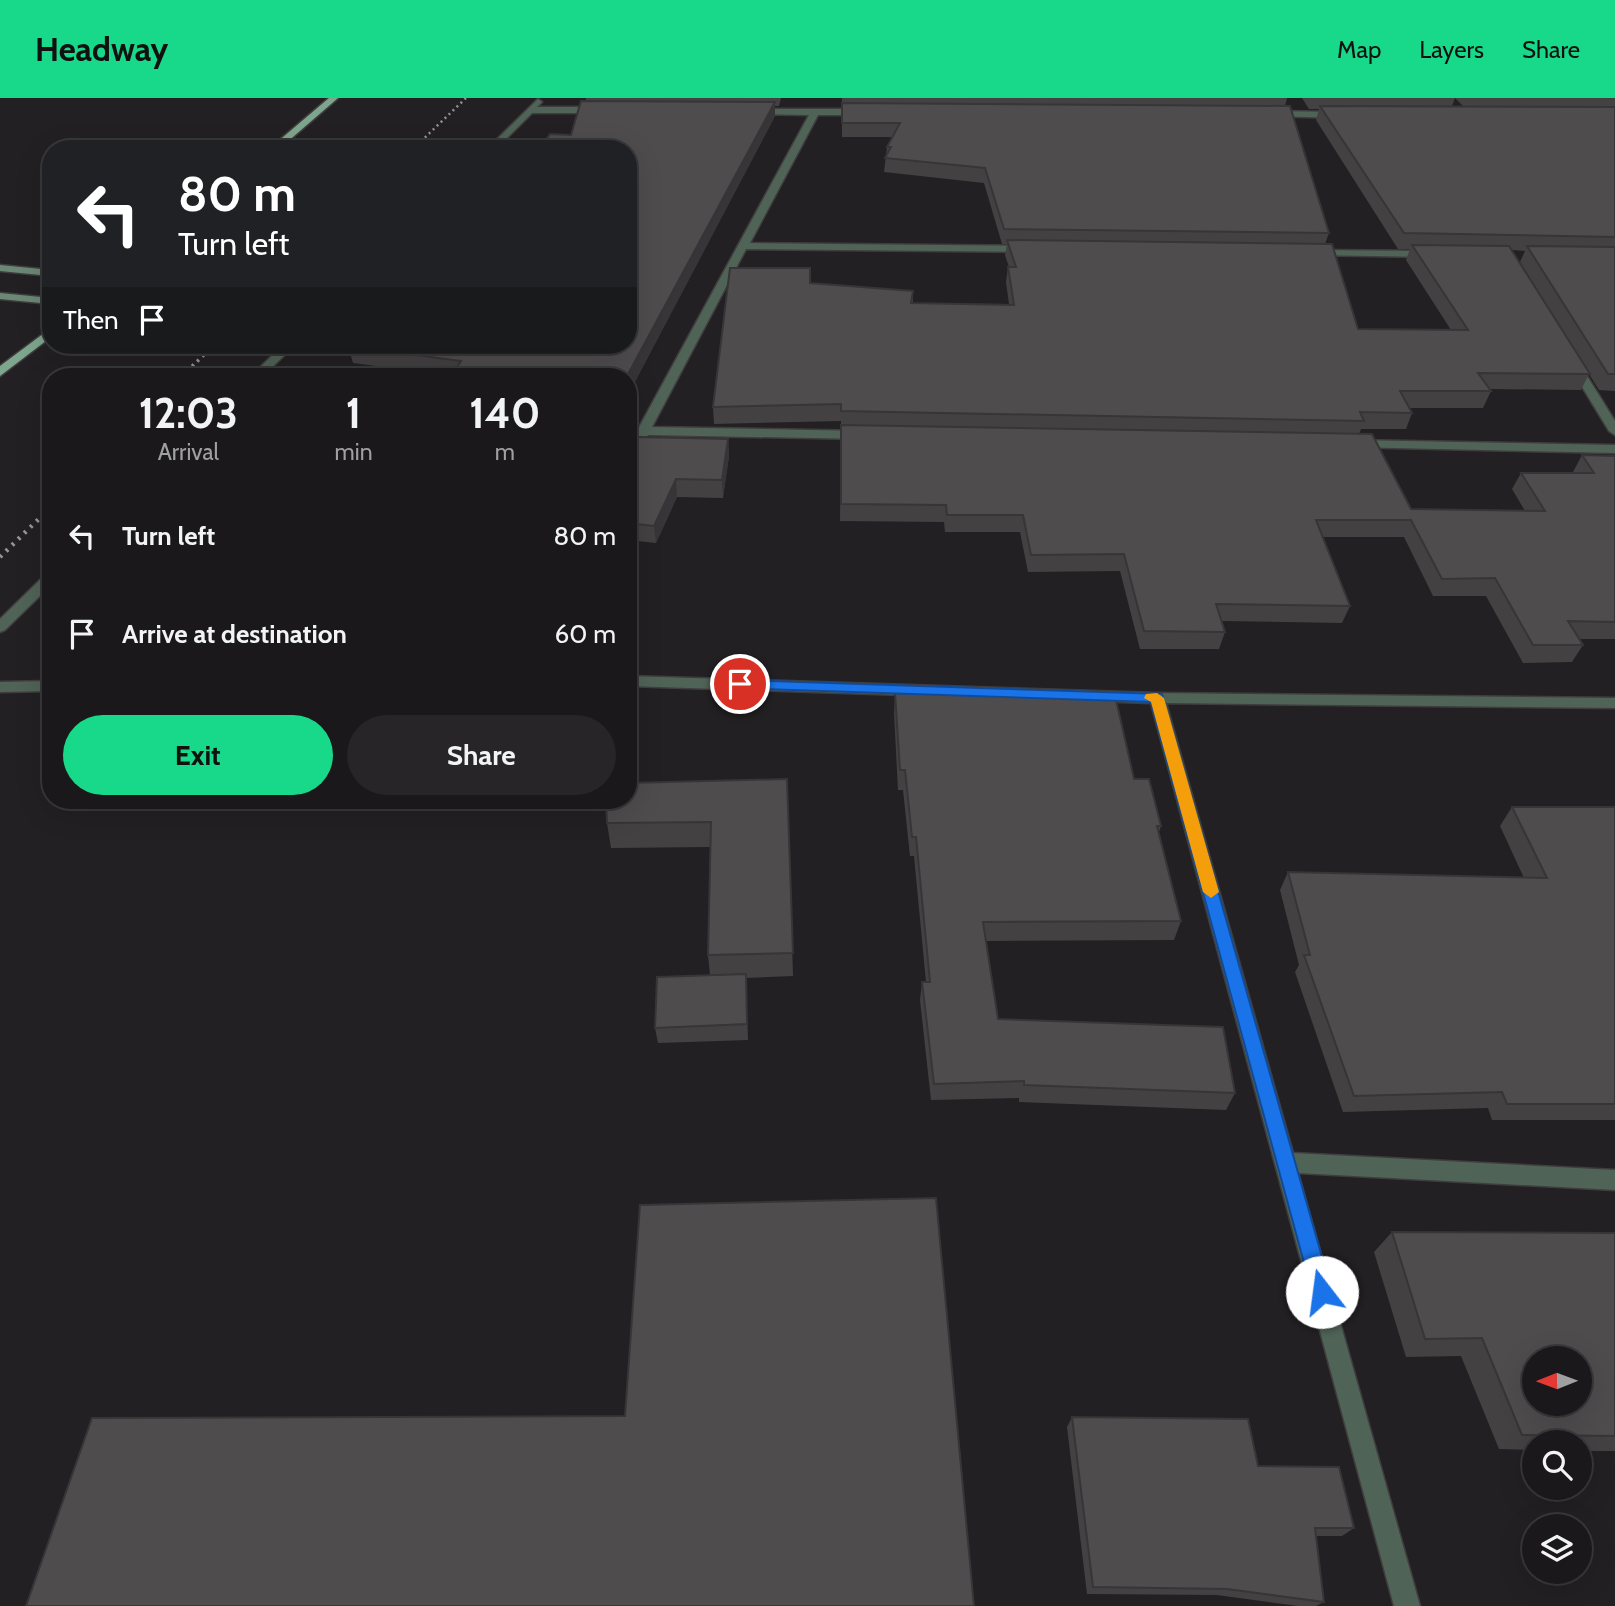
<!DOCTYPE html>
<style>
:root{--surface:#1a181a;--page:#272527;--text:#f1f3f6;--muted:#9fa0a2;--line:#383739;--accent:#18d989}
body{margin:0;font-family:Cabin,sans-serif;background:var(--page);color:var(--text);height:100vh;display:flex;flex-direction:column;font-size:26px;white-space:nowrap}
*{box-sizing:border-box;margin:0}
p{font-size:23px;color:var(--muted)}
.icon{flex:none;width:38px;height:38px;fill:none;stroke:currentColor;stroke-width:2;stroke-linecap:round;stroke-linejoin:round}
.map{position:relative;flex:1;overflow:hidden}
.details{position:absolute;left:42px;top:270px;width:595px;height:441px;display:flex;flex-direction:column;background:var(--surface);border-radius:28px;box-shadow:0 7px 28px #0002,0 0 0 2px var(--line)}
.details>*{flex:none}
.guide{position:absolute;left:42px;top:42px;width:595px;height:214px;border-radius:28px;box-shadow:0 7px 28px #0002,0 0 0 2px var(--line);background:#202124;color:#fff;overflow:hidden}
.needle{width:46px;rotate:269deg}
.buttons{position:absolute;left:1522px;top:1248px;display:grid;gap:14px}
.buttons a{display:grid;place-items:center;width:70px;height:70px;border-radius:50%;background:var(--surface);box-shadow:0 7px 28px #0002,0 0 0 2px var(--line);font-size:35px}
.pin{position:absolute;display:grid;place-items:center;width:60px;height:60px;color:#fff;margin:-30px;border:4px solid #fff;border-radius:50%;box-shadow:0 2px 7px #0007}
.me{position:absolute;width:77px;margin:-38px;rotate:345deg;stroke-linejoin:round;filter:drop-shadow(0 0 5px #0008)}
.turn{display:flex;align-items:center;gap:24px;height:147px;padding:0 21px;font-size:32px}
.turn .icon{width:91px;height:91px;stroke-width:2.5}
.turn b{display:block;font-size:49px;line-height:60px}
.then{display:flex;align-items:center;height:66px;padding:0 21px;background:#0003;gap:14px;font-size:26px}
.eta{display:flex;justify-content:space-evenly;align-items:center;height:119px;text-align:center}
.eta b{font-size:42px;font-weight:700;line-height:49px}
.cta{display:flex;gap:14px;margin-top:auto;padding:14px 21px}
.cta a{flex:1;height:80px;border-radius:42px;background:var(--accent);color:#111;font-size:28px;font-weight:700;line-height:80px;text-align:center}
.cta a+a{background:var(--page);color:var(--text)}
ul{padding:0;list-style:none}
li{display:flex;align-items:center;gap:21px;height:98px;padding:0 21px}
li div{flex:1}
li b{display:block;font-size:26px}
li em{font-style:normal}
header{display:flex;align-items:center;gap:42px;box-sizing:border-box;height:98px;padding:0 35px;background:var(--accent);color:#111}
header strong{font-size:33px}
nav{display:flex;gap:38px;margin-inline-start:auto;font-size:24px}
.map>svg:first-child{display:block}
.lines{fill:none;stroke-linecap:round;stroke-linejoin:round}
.street-casing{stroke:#3f3d3e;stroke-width:3}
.secondary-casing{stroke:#3f3d3e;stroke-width:3}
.primary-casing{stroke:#3f3d3e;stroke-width:3}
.street{fill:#506357;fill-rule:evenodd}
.secondary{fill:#6a8875;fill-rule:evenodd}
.primary{fill:#7ea58d;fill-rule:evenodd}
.rail-far2{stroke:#969495;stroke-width:2.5;stroke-dasharray:2 3.5;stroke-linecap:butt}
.rail-far1{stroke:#969495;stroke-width:3.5;stroke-dasharray:2.5 4.5;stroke-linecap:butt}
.rail{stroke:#969495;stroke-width:4.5;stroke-dasharray:2.5 6;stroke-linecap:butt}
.wall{fill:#444143;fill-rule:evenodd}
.shaded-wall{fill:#373537}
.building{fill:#4f4c4e;stroke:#373537;stroke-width:2;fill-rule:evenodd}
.route{fill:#1a73e8;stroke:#114b97;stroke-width:2}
.slow{fill:#f59e0b}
</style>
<header>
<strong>Headway</strong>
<nav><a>Map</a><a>Layers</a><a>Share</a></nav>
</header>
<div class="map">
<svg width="1615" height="1508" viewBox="0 0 1615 1508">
<rect width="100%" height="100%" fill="#222022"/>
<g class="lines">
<defs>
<g id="street">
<path d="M 538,1 L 542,4 L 537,9 L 601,9 L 605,12 L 601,15 L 532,15 L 496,51 L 487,51 Z"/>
<path d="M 752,11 L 864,11 L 868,14 L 864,17 L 818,17 L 750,145 L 1030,148 L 1035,151 L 1030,154 L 746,151 L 652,329 L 864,333 L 870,337 L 864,341 L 648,337 L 634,362 L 628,366 L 628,350 L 637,333 L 809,17 L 749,16 Z"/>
<path d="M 1270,13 L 1340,14 L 1344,17 L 1340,20 L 1267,18 Z"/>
<path d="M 1313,152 L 1432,153 L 1437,156 L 1432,159 L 1309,157 L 1309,153 Z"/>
<path d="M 283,247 L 295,247 L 263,278 L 251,278 Z"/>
<path d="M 1569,262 L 1577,262 L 1615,323 L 1615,337 L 1609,333 L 1567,264 Z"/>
<path d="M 1354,342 L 1615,347 L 1615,355 L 1350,349 L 1348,346 Z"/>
<path d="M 51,475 L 51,487 L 5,532 L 0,534 L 0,521 L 46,476 Z"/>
<path d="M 628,578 L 1157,595 L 1615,600 L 1615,610 L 1166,605 L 1293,1055 L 1615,1072 L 1615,1092 L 1298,1075 L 1420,1508 L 1394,1508 L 1151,605 L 628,588 Z"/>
<path d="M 51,583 L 51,593 L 0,594 L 0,584 Z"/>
</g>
<g id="secondary">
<path d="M 0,167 L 51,172 L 51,178 L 0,173 Z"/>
<path d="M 0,195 L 51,200 L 51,206 L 0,201 Z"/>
</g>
<g id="primary">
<path d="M 329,0 L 338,0 L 279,51 L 269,51 Z"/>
<path d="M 51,230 L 51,239 L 0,278 L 0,268 Z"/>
</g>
</defs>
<use href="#street" class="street-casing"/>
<use href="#secondary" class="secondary-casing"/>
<use href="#primary" class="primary-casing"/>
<use href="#street" class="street"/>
<use href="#secondary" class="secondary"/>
<use href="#primary" class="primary"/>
<path class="rail-far2" d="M 413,51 L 466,0"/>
<path class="rail-far1" d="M 182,278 L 214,247"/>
<path class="rail" d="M 0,459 L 51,409"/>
</g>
<g class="wall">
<path d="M 586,0 L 781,0 L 779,8 L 775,8 L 775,18 L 628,297 L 628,278 L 451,278 L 353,265 L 348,248 L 571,37 L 586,3 Z"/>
<path d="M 842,0 L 1287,0 L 1285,8 L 1329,135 L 1325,146 L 1358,231 L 1451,232 L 1406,162 L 1410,151 L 1398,151 L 1316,22 L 1319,11 L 1309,11 L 1302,0 L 1455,0 L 1452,8 L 1464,9 L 1455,0 L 1615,0 L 1615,293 L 1599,292 L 1589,276 L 1581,292 L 1490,291 L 1491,293 L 1483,310 L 1410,310 L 1412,315 L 1406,331 L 1361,331 L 1359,336 L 1411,411 L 1525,413 L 1512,391 L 1521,375 L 1574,375 L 1573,374 L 1582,357 L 1615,358 L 1615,541 L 1579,541 L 1583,547 L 1572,564 L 1523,565 L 1486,498 L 1433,498 L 1404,439 L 1323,439 L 1350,508 L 1342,525 L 1222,523 L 1225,534 L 1219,551 L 1140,551 L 1120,473 L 1028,474 L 1020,434 L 945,434 L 944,424 L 840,423 L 841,323 L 714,326 L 713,309 L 810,185 L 913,193 L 913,205 L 1009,206 L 1006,184 L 1008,169 L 1009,169 L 1005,157 L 1007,146 L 1002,146 L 984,85 L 884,74 L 887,49 L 892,39 L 842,39 ZM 1512,152 L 1525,153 L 1520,164 L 1559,228 Z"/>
<path d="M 728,341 L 729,358 L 723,400 L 677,399 L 656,445 L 628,442 L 628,350 Z"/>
<path d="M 895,595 L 1134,681 L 1161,728 L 1159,734 L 1181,823 L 1174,842 L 986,843 L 998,921 L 1235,995 L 1226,1012 L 1019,1004 L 1019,1000 L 931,1002 L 920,902 L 922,884 L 926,884 L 914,758 L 910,758 L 903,692 L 898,692 L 894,615 Z"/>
<path d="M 787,681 L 793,878 L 746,880 L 748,942 L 658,945 L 655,930 L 710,877 L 708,857 L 711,749 L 611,750 L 607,725 Z"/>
<path d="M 1512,709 L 1615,709 L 1615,1022 L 1492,1022 L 1488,1010 L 1343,1014 L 1295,874 L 1299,867 L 1280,792 L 1288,774 L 1524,780 L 1500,728 Z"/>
<path d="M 1392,1134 L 1615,1135 L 1615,1353 L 1580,1353 L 1580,1344 L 1535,1344 L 1535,1352 L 1499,1351 L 1461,1258 L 1406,1259 L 1374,1154 Z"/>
<path d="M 1072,1319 L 1258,1368 L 1354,1430 L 1342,1438 L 1316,1438 L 1324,1504 L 1316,1508 L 1298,1508 L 1217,1497 L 1087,1496 L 1067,1329 Z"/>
</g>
<g class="shaded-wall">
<path d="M 775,4 L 775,18 L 628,297 L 628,278 L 627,278 Z"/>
<path d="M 728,341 L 729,358 L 723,400 L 722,382 Z"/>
<path d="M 676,381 L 677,399 L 656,445 L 654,428 Z"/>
</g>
<g class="building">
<path d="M 581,3 L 775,4 L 627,278 L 451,278 L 461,263 L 348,248 L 349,247 L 628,247 L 628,51 L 540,51 L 550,36 L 571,37 Z"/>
<path d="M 842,5 L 1290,8 L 1329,135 L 1004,131 L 985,70 L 885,60 L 891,49 L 887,49 L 900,25 L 842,25 Z"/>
<path d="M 1320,8 L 1615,9 L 1615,139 L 1404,135 Z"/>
<path d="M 1007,142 L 1332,146 L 1358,231 L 1468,232 L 1412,147 L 1509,148 L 1590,276 L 1478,275 L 1491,293 L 1400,293 L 1412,315 L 1360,314 L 1364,323 L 841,313 L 841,306 L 713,309 L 730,170 L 810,170 L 810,185 L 913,193 L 911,205 L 1014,207 L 1008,169 L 1016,169 Z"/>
<path d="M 1527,148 L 1615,149 L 1615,276 L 1608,276 Z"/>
<path d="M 841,327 L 1372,336 L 1411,411 L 1545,413 L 1521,375 L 1594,375 L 1582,357 L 1615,358 L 1615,524 L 1568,523 L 1583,547 L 1533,547 L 1495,480 L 1442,481 L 1411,422 L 1316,422 L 1350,508 L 1216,506 L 1225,534 L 1144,533 L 1124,456 L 1031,457 L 1023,417 L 947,417 L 946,407 L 841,406 Z"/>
<path d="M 638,339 L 728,341 L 722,382 L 676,381 L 654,428 L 628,425 L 628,350 L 633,347 Z"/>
<path d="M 895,595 L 1115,597 L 1134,681 L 1149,681 L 1161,728 L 1157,728 L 1181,823 L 983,824 L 998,921 L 1223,929 L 1235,995 L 1024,987 L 1024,983 L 934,986 L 922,884 L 930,884 L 916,739 L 912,739 L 905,672 L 900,672 Z"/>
<path d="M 787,681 L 793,855 L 708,857 L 711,724 L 607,725 L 606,702 L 628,702 L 628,685 Z"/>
<path d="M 1512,709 L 1615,709 L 1615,1006 L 1507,1006 L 1502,994 L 1354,998 L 1304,857 L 1310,857 L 1288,774 L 1547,780 Z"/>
<path d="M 746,876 L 747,926 L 655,930 L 657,879 Z"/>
<path d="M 936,1100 L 974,1508 L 26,1508 L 92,1320 L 625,1318 L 640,1107 Z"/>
<path d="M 1392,1134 L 1615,1135 L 1615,1338 L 1522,1337 L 1482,1240 L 1425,1241 ZM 1535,1260 L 1580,1260 L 1580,1306 L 1535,1306 Z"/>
<path d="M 1072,1319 L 1248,1321 L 1258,1368 L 1339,1369 L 1354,1430 L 1315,1430 L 1324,1504 L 1227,1491 L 1093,1489 Z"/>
</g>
<path class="route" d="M 740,582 L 1162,596 L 1332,1194 L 1329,1201 L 1322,1205 L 1315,1201 L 1312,1194 L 1151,604 L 735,590 L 732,586 Z"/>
<path class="slow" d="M 1157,595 L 1164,600 L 1219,794 L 1211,800 L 1203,794 L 1151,604 L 1144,600 L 1146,596 Z"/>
</svg>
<div class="buttons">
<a><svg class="needle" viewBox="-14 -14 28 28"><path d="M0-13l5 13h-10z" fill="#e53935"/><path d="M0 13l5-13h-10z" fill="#9fa0a2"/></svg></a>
<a><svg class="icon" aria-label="search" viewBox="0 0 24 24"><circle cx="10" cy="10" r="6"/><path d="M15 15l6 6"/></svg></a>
<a><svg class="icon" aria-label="layers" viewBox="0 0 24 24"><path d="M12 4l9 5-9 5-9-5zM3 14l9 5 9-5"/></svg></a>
</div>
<div class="pin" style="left:740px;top:586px;background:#d93025"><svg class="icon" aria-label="arrive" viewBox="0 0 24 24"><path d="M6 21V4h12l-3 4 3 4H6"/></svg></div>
<svg class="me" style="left:1322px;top:1194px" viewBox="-20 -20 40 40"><circle r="19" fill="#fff"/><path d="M0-13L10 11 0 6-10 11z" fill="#1a73e8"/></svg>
<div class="guide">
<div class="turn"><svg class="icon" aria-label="left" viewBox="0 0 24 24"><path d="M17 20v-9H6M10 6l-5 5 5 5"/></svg><div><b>80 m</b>Turn left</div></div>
<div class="then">Then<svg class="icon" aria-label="arrive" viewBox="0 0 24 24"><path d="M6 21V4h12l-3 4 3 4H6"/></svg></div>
</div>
<section class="details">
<div class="eta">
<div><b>12:03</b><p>Arrival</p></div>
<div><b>1</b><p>min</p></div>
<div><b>140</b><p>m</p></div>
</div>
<ul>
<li><svg class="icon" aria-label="left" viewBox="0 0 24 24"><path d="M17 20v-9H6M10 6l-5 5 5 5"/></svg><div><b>Turn left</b></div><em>80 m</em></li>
<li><svg class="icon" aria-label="arrive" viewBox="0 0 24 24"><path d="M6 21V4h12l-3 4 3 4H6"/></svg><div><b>Arrive at destination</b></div><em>60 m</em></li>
</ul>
<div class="cta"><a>Exit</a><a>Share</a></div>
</section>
</div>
